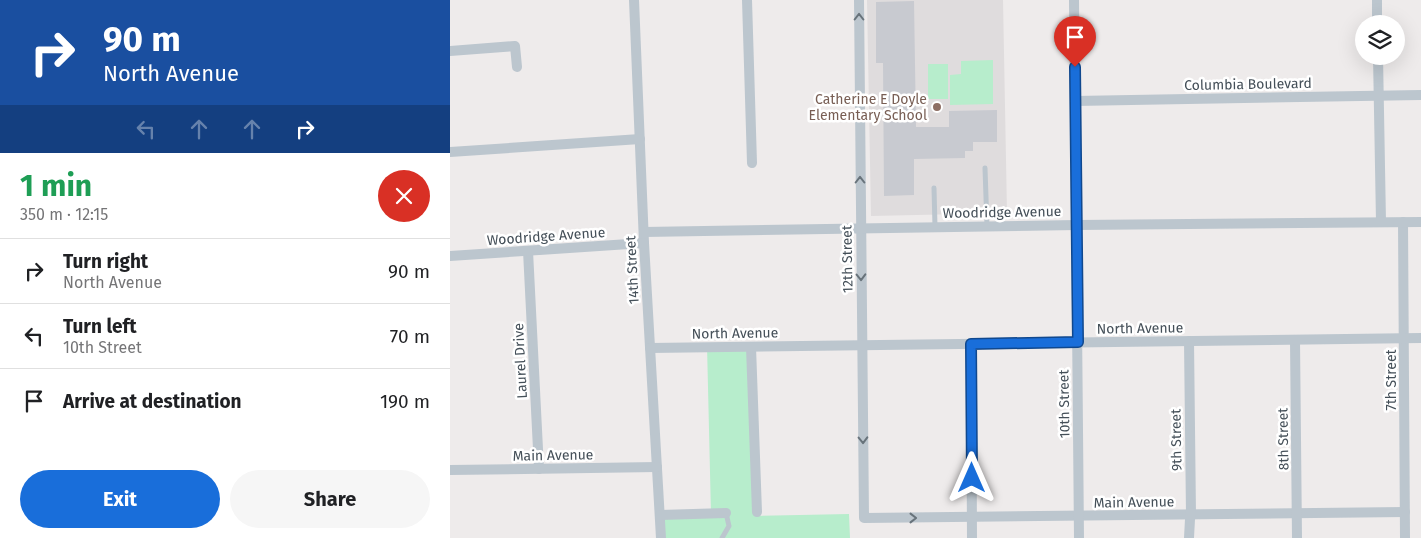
<!DOCTYPE html>
<meta charset="utf-8">
<style>
:root{--surface:#fff;--page:#f6f6f6;--text:#202124;--muted:#757577;--line:#e0e0e0;--accent:#196eda}
body{margin:0;font-family:"Fira Sans",sans-serif;background:var(--page);color:var(--text);height:100vh;display:flex;flex-direction:column;font-size:19px;white-space:nowrap}
*{box-sizing:border-box;margin:0}
p{font-size:16px;color:var(--muted)}
.icon{flex:none;width:28px;height:28px;fill:none;stroke:currentColor;stroke-width:2;stroke-linecap:round;stroke-linejoin:round}
.map{position:relative;flex:1;overflow:hidden}
.side{display:flex;flex-direction:column;background:var(--surface);width:450px}
.side>*{flex:none}
.hud{background:#1a4fa0;color:#fff;overflow:hidden}
.buttons{position:absolute;left:905px;top:15px;display:grid;gap:10px}
.buttons a{display:grid;place-items:center;width:50px;height:50px;border-radius:50%;background:var(--surface);box-shadow:0 5px 20px #0002;font-size:25px}
.pin{position:absolute;display:grid;place-items:center;width:42px;height:42px;color:#fff;margin:-51px -21px;border-radius:50% 50% 50% 0;rotate:-45deg;box-shadow:0 0 5px #0007}
.pin .icon{rotate:45deg}
.me{position:absolute;width:55px;margin:-28px;rotate:0deg;stroke-linejoin:round;filter:drop-shadow(0 0 4px #0008)}
.turn{display:flex;align-items:center;gap:18px;height:105px;padding:0 20px;font-size:22px}
.turn .icon{width:65px;height:65px;stroke-width:2.5}
.turn b{display:block;font-size:35px;line-height:42px}
.lanes{display:flex;align-items:center;height:48px;padding:0 20px;background:#0003;justify-content:center;gap:25px;direction:ltr}
.lanes .off{opacity:.35}
.round{display:grid;place-items:center;flex:none;width:52px;height:52px;border-radius:26px;background:var(--page)}
.head{display:flex;align-items:center;justify-content:space-between;height:85px;padding:0 20px}
h1{font-size:30px;font-weight:700;line-height:38px;color:#1e9e55}
.action{display:flex;gap:10px;margin-top:auto;padding:10px 20px}
.action a{flex:1;height:58px;border-radius:30px;background:var(--accent);color:#fff;font-size:20px;font-weight:700;line-height:58px;text-align:center}
.action a+a{background:var(--page);color:var(--text)}
ul{padding:0;list-style:none}
li{display:flex;align-items:center;gap:15px;height:65px;padding:0 20px;border-top:1px solid var(--line)}
li div{flex:1}
li b{display:block;font-size:19px}
li em{font-style:normal}
main{display:flex;flex:1;min-height:0}
.map>svg:first-child{display:block}
.education{fill:#dfdcdd}
.green{fill:#b7edcc}
.building{fill:#c8cad0}
.lines{fill:none;stroke-linecap:round;stroke-linejoin:round}
.service{stroke:#bcc6ce;stroke-width:5}
.minor{stroke:#bcc6ce;stroke-width:10}
.oneway{stroke:#68737b}
.route-casing{stroke:#10488e;stroke-width:12}
.route{stroke:#196eda;stroke-width:9}
.education-dot{fill:#8d6e63;stroke:#fff;stroke-width:2}
.labels{text-anchor:middle;stroke-width:5;stroke-linejoin:round;paint-order:stroke}
.street-label{font-size:14px;fill:#444f58;stroke:#fff}
.education-label{font-size:14px;fill:#785e54;stroke:#fff;text-anchor:end}
</style>
<main>
<section class="side">
<div class="hud">
<div class="turn"><svg class="icon" aria-label="right" viewBox="0 0 24 24"><path d="M7 20v-9h11M14 6l5 5-5 5"/></svg><div><b>90 m</b>North Avenue</div></div>
<div class="lanes"><svg class="icon off" aria-label="left" viewBox="0 0 24 24"><path d="M17 20v-9H6M10 6l-5 5 5 5"/></svg><svg class="icon off" aria-label="ahead" viewBox="0 0 24 24"><path d="M12 20V5M6 11l6-6 6 6"/></svg><svg class="icon off" aria-label="ahead" viewBox="0 0 24 24"><path d="M12 20V5M6 11l6-6 6 6"/></svg><svg class="icon" aria-label="right" viewBox="0 0 24 24"><path d="M7 20v-9h11M14 6l5 5-5 5"/></svg></div>
</div>
<div class="head"><div><h1>1 min</h1><p>350 m · 12:15</p></div><a class="round" style="background:#d93025;color:#fff"><svg class="icon" aria-label="close" viewBox="0 0 24 24"><path d="M6 6l12 12M18 6L6 18"/></svg></a></div>
<ul>
<li><svg class="icon" aria-label="right" viewBox="0 0 24 24"><path d="M7 20v-9h11M14 6l5 5-5 5"/></svg><div><b>Turn right</b><p>North Avenue</p></div><em>90 m</em></li>
<li><svg class="icon" aria-label="left" viewBox="0 0 24 24"><path d="M17 20v-9H6M10 6l-5 5 5 5"/></svg><div><b>Turn left</b><p>10th Street</p></div><em>70 m</em></li>
<li><svg class="icon" aria-label="arrive" viewBox="0 0 24 24"><path d="M6 21V4h12l-3 4 3 4H6"/></svg><div><b>Arrive at destination</b></div><em>190 m</em></li>
</ul>
<div class="action"><a>Exit</a><a>Share</a></div>
</section>
<div class="map">
<svg width="971" height="538" viewBox="0 0 971 538">
<rect width="100%" height="100%" fill="#eeebeb"/>
<path class="education" d="M 417,0 L 553,0 L 557,213 L 421,216 Z"/>
<g class="green">
<path d="M 543,60 L 543,104 L 500,105 L 500,75 L 511,74 L 511,61 Z"/>
<rect x="478" y="64" width="20" height="35"/>
<path d="M 304,344 L 304,516 L 399,514 L 400,538 L 212,538 L 211,512 L 261,514 L 257,345 Z"/>
</g>
<path class="building" d="M 464,1 L 466,127 L 499,127 L 499,111 L 547,110 L 547,142 L 523,142 L 523,151 L 515,151 L 515,158 L 464,159 L 464,195 L 434,196 L 433,63 L 426,63 L 426,2 Z"/>
<g class="lines">
<g class="service">
<path d="M 535,168 L 537,226"/>
<path d="M 484,188 L 485,227"/>
<path d="M 272,538 L 279,526 L 276,513"/>
</g>
<g class="minor">
<path d="M 184,0 L 194,243 L 211,538"/>
<path d="M 297,0 L 302,163"/>
<path d="M 409,0 L 414,518 L 955,512"/>
<path d="M 624,0 L 629,538"/>
<path d="M 927,0 L 927,24"/>
<path d="M 0,51 L 65,46 L 67,67"/>
<path d="M 928,56 L 931,222"/>
<path d="M 625,101 L 971,95"/>
<path d="M 0,152 L 190,139"/>
<path d="M 953,222 L 955,538"/>
<path d="M 194,232 L 627,225 L 971,222"/>
<path d="M 78,251 L 89,469"/>
<path d="M 0,256 L 194,243"/>
<path d="M 845,340 L 847,538"/>
<path d="M 739,341 L 741,515 L 740,519 L 739,538"/>
<path d="M 521,343 L 522,538"/>
<path d="M 301,347 L 307,512"/>
<path d="M 200,348 L 971,338"/>
<path d="M 0,470 L 207,467"/>
<path d="M 210,515 L 276,513"/>
</g>
</g>
<defs><path id="oneway-chevron" d="M-2-3.5L2.5 0L-2 3.5" fill="none" stroke-width="1.6" stroke-linecap="round" stroke-linejoin="round" transform="scale(1.25)"/></defs>
<g class="oneway">
<use href="#oneway-chevron" transform="translate(409 17) rotate(-90)"/>
<use href="#oneway-chevron" transform="translate(410 180) rotate(-90)"/>
<use href="#oneway-chevron" transform="translate(411 277) rotate(89)"/>
<use href="#oneway-chevron" transform="translate(413 440) rotate(89)"/>
<use href="#oneway-chevron" transform="translate(463 518)"/>
</g>
<g class="lines">
<defs>
<path id="route" d="M 522,478 L 521,344 L 628,342 L 625,67"/>
</defs>
<use href="#route" class="route-casing"/>
<use href="#route" class="route"/>
</g>
<circle class="education-dot" cx="487" cy="107" r="5"/>
<g class="labels">
<g class="street-label">
<text transform="translate(798 84) rotate(-1)" y="5">Columbia Boulevard</text>
<text transform="translate(552 212) rotate(-1)" y="5">Woodridge Avenue</text>
<text transform="translate(96 236) rotate(-4)" y="5">Woodridge Avenue</text>
<text transform="translate(397 259) rotate(-91)" y="5">12th Street</text>
<text transform="translate(182 270) rotate(-93)" y="5">14th Street</text>
<text transform="translate(690 328) rotate(-1)" y="5">North Avenue</text>
<text transform="translate(285 333) rotate(-1)" y="5">North Avenue</text>
<text transform="translate(70 361) rotate(-93)" y="5">Laurel Drive</text>
<text transform="translate(941 380) rotate(-90)" y="5">7th Street</text>
<text transform="translate(614 404) rotate(-91)" y="5">10th Street</text>
<text transform="translate(833 439) rotate(-91)" y="5">8th Street</text>
<text transform="translate(726 440) rotate(-91)" y="5">9th Street</text>
<text transform="translate(103 455) rotate(-1)" y="5">Main Avenue</text>
<text transform="translate(684 502) rotate(-1)" y="5">Main Avenue</text>
</g>
<g class="education-label">
<text x="477" y="104">Catherine E Doyle<tspan x="477" dy="16">Elementary School</tspan></text>
</g>
</g>
</svg>
<div class="buttons">
<a><svg class="icon" aria-label="layers" viewBox="0 0 24 24"><path d="M12 4l9 5-9 5-9-5zM3 14l9 5 9-5"/></svg></a>
</div>
<div class="pin" style="left:625px;top:67px;background:#d93025"><svg class="icon" aria-label="arrive" viewBox="0 0 24 24"><path d="M6 21V4h12l-3 4 3 4H6"/></svg></div>
<svg class="me" style="left:522px;top:478px" viewBox="-20 -20 40 40"><path d="M0-17L14 15 0 8-14 15z" fill="#196eda" stroke="#fff" stroke-width="4"/></svg>
</div>
</main>
